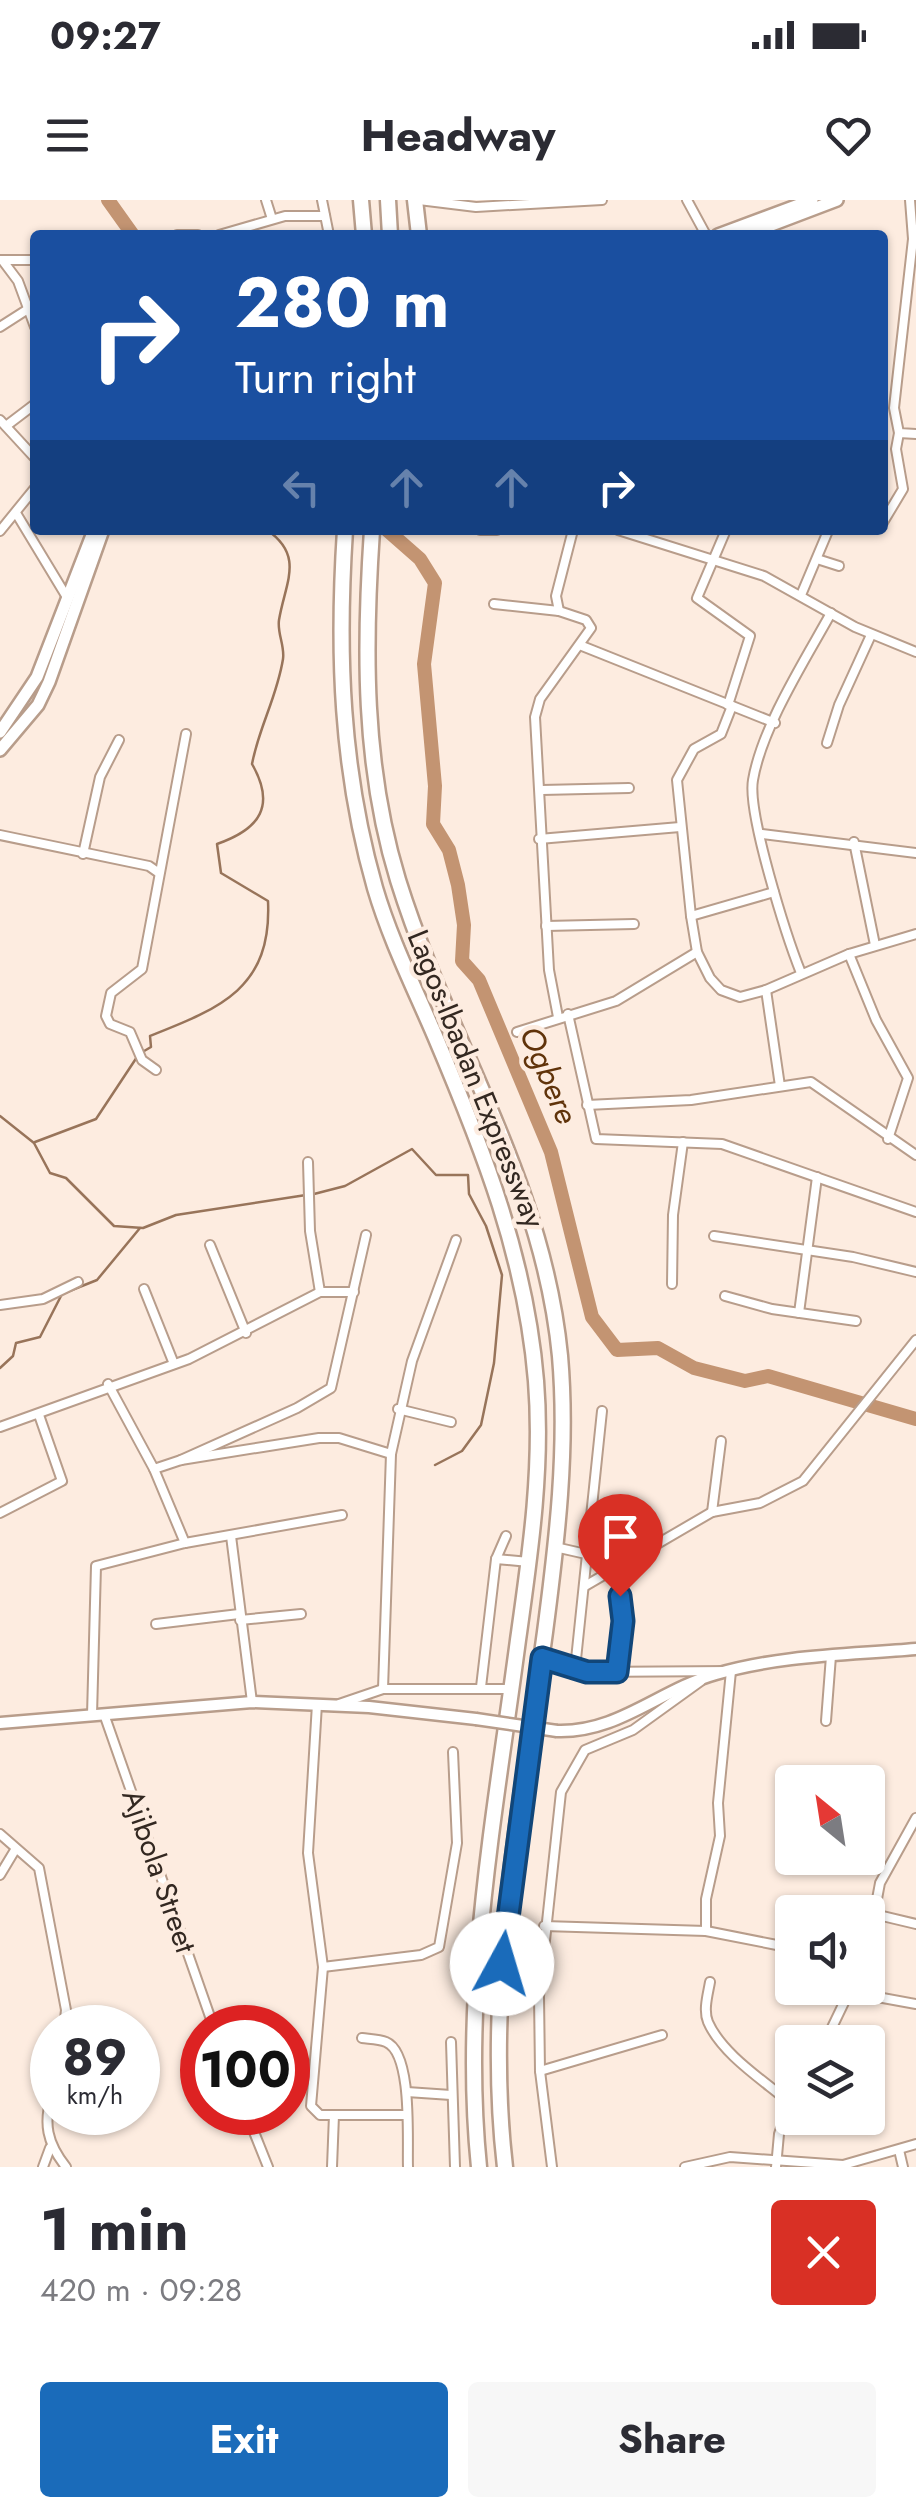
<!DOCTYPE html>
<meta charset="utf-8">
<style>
:root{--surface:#fff;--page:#f7f7f7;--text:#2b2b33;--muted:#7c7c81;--accent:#1a6bba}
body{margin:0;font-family:Jost,sans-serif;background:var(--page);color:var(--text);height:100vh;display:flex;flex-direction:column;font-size:38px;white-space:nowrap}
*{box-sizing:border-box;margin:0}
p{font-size:32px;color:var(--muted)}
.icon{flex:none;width:55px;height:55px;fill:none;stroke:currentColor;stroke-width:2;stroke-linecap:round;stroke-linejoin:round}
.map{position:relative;height:1967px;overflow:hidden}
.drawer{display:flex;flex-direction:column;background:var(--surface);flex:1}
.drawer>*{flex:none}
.banner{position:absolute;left:30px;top:30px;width:858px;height:305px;border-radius:10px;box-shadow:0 2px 8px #0004;background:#1a4fa0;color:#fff;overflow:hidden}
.needle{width:65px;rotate:330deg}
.controls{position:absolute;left:775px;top:1565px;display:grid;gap:20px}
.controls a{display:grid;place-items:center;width:110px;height:110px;border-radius:10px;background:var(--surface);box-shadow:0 2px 8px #0004;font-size:50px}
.speed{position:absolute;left:30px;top:1805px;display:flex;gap:20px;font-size:50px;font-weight:700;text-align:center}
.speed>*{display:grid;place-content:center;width:130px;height:130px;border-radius:50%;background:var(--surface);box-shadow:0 2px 8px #0004;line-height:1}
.speed small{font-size:25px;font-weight:400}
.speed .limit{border:15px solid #d22;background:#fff;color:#111}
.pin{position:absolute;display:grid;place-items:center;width:85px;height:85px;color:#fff;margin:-102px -42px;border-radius:50% 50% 50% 0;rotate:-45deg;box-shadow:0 0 10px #0007}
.pin .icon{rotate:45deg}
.me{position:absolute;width:110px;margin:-55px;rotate:6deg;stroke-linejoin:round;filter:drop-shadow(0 0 8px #0008)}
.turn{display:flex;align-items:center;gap:35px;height:210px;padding:0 40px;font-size:45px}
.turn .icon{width:130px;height:130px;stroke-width:2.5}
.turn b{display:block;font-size:70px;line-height:85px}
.lanes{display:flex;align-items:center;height:95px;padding:0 40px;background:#0003;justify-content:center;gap:50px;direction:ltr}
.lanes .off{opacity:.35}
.round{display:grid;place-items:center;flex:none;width:105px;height:105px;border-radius:10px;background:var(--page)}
.headline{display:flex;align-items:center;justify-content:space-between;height:170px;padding:0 40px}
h1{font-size:60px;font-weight:700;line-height:75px}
.button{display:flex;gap:20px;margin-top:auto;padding:20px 40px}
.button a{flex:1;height:115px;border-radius:10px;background:var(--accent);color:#fff;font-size:40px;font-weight:700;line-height:115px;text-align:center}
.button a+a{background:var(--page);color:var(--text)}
.status{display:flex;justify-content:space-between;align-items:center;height:70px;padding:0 50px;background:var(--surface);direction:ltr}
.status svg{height:28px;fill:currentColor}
header{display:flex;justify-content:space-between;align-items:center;height:130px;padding:0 40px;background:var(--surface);font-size:45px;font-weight:700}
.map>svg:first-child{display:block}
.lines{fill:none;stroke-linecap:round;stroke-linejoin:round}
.stream{stroke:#98745a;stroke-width:2.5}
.river{stroke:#c39472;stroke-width:14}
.street-casing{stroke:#b89d8b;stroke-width:12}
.secondary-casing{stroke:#b89d8b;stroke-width:15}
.primary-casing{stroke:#b89d8b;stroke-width:16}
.highway-casing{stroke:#b89d8b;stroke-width:19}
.street{stroke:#fff;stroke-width:8}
.secondary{stroke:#fff;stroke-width:10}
.primary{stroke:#fff;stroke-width:11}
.highway{stroke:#fff;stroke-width:14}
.secondary-bridge-casing{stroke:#b89d8b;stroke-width:15;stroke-linecap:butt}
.secondary-bridge{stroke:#fff;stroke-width:10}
.route-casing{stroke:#114679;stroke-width:25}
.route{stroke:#1a6bba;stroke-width:18}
.labels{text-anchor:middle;stroke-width:9;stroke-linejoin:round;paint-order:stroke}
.street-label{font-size:30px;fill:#332821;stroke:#fdece0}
.water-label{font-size:32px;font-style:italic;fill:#60330a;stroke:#fdece0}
</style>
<div class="status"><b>09:27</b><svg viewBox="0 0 49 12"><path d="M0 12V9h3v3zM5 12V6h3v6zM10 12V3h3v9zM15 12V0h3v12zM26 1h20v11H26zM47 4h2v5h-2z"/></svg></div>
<header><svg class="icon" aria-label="menu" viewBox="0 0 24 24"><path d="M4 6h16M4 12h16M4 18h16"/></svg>Headway<svg class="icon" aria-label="heart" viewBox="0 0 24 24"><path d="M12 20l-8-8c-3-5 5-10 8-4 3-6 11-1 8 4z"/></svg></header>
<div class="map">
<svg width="916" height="1967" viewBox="0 0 916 1967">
<rect width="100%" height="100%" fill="#fdece0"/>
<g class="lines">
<g class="stream">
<path d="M 0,916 L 34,943 L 50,973 L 66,978 L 114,1026 L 143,1028 L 176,1015 L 306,995"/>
<path d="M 35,942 L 96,919 L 139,854 L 151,847 L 150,836 C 221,808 272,788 268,701 L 221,673 L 217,644 C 260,629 276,606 252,564 C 259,527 277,497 283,459 C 285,446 277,433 279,420 C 285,383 305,356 267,330"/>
<path d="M 314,994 L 345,986 L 412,949 L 436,975 L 468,975 L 469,994 L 486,1026 L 502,1075 L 494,1163 L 481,1225 L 462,1251 L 435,1265"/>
<path d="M 0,1168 L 13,1156 L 16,1143 L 40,1137 L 62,1094 L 97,1080 L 140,1028"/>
</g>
<g class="river">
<path d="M 108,0 L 133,35"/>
<path d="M 387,330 L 420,359 L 435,383 L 424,464 L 435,586 L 433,624 L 449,650 L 458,685 L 464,725 L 462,761 L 479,780 L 551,952 L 592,1117 L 617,1150 L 658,1148 L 694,1168 L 745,1181 L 768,1176 L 916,1219"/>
</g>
<defs>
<g id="street">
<path d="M 266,0 L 272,19"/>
<path d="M 322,0 L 329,35"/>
<path d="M 419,0 L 476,7 L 602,0"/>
<path d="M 687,0 L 706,35"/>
<path d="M 910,0 L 913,39 L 894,208 L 899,233 L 916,234"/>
<path d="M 177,35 L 198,35"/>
<path d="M 219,35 L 285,16 L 325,16"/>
<path d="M 0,60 L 35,60"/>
<path d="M 3,61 L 18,81 L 35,127"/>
<path d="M 0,127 L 28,109"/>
<path d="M 0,220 L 35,258"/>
<path d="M 6,226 L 35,204"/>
<path d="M 16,313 L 68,399"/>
<path d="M 882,324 L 903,289 L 896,249 L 899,233"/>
<path d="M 480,330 L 497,330"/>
<path d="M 618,330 L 764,376 L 855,427 L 916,452"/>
<path d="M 726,330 L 697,398 L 750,436 L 728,505"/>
<path d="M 0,331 L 35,288"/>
<path d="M 817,359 L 839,366"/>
<path d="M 801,395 L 828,331"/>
<path d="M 494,404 L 559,411 L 586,420 L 591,428 L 540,499 L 535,517 L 549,770 L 558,817"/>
<path d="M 559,411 L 556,396 L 573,330"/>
<path d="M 582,446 L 775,523"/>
<path d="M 732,506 L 721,534 L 694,549 L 677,580 L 691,716 L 697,752 L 710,778 L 721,790 L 740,797 L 766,790 L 849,754 L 916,734"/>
<path d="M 827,543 L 839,505 L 871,435"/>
<path d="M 542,590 L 629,588"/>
<path d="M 762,634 L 916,653"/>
<path d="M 0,635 L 149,666 L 159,673"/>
<path d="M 539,639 L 680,627"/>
<path d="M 854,642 L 875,745"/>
<path d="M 83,654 L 100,577 L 119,540"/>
<path d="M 691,716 L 774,692"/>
<path d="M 546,726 L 634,724"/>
<path d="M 849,754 L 876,820 L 908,878 L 888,939"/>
<path d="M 801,773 C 787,738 747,613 753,580 C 762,527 805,460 831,413"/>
<path d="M 766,790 L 780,886"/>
<path d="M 568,814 L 596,939 L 722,944 L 916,1012"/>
<path d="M 517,832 L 616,801 L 697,752"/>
<path d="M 156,870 L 142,860 L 130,832 L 110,824 L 106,816 L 111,793 L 142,769 L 186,534"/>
<path d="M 587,905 L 691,900 L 811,882 L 916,955"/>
<path d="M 308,962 L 310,1031 L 320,1092"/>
<path d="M 714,1036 L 853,1057 L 916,1072"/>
<path d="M 210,1045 L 246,1133"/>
<path d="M 672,1084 L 673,1015 L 683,942"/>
<path d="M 144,1089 L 174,1164"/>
<path d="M 725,1096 L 772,1109 L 856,1121"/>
<path d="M 0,1105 L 43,1099 L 78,1082"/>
<path d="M 799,1113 L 817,977"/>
<path d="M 108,1184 L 154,1269 L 185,1343"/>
<path d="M 398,1209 L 451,1222"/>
<path d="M 0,1227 L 189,1159 L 320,1092 L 354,1092"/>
<path d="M 181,1260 L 297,1208 L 331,1188 L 366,1035"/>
<path d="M 154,1269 L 181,1260 L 319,1238 L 339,1238 L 391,1254"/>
<path d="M 712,1312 L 721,1241"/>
<path d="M 0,1313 L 62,1281 L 39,1215"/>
<path d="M 231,1336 L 252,1502"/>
<path d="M 555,1347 L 586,1354"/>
<path d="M 496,1359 L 529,1362"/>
<path d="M 617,1370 L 623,1421 L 617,1472"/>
<path d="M 585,1386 L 712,1312 L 760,1303 L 803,1281 L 916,1140"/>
<path d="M 240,1420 L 301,1414"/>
<path d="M 156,1424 L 239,1414"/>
<path d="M 541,1457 L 587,1472 L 731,1471 L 718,1603 L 720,1636 L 706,1699 L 706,1731"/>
<path d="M 575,1469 L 602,1211"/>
<path d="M 481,1487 L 496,1359 L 506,1336"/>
<path d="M 383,1489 L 391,1254 L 412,1161 L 456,1040"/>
<path d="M 317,1504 L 308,1653 L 323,1767 L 311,1906 L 320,1915 L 405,1915"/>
<path d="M 339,1504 L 383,1489 L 512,1489"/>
<path d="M 104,1514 L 214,1828"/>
<path d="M 92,1515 L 96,1366 L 185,1343 L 342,1315"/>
<path d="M 826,1521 L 831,1456"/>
<path d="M 0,1634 L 39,1668 L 66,1810 L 64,1828"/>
<path d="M 0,1675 L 15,1650"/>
<path d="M 874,1714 L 916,1724"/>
<path d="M 544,1726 L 706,1731 L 792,1748"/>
<path d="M 868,1747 L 880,1683 L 916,1618"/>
<path d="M 323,1767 L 421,1755 L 439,1747 L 457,1643 L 453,1552"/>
<path d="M 710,1782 C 708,1794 703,1810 708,1822 C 722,1854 763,1880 789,1902"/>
<path d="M 850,1792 L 916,1804"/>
<path d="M 362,1838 C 369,1839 379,1839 386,1842 C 413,1853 407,1941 408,1967"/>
<path d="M 451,1842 L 455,1967"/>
<path d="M 825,1842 L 851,1788"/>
<path d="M 540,1871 L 662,1835"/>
<path d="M 407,1892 L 451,1895"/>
<path d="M 52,1895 C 43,1923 47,1943 66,1967"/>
<path d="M 246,1912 L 268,1967"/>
<path d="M 899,1950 L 903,1967"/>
<path d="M 43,1967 L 50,1948"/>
<path d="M 332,1967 L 334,1915"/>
<path d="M 552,1967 L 540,1871 L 539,1796 L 561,1592 L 585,1550 L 633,1530 L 701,1481"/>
<path d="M 685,1967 L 730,1957 L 843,1965 L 916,1944"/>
<path d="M 776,1967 L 779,1934 L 792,1896"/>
</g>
<g id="secondary">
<path d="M 0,1523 L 252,1502 L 369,1507 L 476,1519"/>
<path d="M 557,1531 C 618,1533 659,1490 716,1474 C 781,1455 848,1455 916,1449"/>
</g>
<g id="primary">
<path d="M 718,35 L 812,0"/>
<path d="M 745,35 L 837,0"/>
<path d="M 0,532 L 37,477 L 94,330"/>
<path d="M 0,550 L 38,505 L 49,482 L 103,330"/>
</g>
<g id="highway">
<path d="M 361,0 L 364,35"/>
<path d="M 388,0 L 390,35"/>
<path d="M 415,0 L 419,35"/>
<path d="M 345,330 C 337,453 341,569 375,688 C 390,739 414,787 435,836 C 483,949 526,1058 536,1181 C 543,1268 530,1355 518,1440 C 495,1615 461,1790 479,1967"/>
<path d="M 372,330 C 364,448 363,566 398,680 C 449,844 543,980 560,1156 C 568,1248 557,1341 545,1432 C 521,1609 484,1788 505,1967"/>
</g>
</defs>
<use href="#street" class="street-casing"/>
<use href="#secondary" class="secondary-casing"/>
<use href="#primary" class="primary-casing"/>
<use href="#highway" class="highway-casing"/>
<use href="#street" class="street"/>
<use href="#secondary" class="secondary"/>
<use href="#primary" class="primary"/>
<use href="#highway" class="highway"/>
<defs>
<path id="secondary-bridge" d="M 476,1519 L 557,1531"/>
</defs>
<use href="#secondary-bridge" class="secondary-bridge-casing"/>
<use href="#secondary-bridge" class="secondary-bridge"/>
</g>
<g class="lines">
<defs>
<path id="route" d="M 502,1764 L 542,1458 L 587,1472 L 617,1472 L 623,1421 L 620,1396"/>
</defs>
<use href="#route" class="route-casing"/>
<use href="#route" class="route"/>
</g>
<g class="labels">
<g class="street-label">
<text transform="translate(476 879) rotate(68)" y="10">Lagos-Ibadan Expressway</text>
<text transform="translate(159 1671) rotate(71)" y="10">Ajibola Street</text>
</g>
<g class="water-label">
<text transform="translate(549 875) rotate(67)" y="11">Ogbere</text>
</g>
</g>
</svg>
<div class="controls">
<a><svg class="needle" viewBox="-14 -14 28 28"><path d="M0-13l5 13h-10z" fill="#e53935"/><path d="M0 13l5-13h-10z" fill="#7c7c81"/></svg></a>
<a><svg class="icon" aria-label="sound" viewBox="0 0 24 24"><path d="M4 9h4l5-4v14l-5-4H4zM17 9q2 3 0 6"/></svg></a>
<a><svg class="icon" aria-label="layers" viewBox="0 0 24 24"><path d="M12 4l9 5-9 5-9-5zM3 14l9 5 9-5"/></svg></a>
</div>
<div class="speed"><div>89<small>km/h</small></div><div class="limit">100</div></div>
<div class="pin" style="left:620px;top:1396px;background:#d93025"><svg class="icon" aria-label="arrive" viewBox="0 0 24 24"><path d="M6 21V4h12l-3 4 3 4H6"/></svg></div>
<svg class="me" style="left:502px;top:1764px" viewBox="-20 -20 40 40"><circle r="19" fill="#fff"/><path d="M0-13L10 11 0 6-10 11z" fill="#1a6bba"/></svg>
<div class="banner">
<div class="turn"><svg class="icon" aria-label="right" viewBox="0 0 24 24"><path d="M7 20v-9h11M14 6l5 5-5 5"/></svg><div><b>280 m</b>Turn right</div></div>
<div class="lanes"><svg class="icon off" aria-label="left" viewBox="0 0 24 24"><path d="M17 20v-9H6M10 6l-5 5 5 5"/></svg><svg class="icon off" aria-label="ahead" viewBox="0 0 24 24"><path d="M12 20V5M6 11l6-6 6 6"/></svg><svg class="icon off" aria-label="ahead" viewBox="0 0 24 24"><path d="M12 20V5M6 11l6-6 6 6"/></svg><svg class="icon" aria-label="right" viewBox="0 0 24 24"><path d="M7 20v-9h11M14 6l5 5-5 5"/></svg></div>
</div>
</div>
<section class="drawer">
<div class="headline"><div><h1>1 min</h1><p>420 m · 09:28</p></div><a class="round" style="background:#d93025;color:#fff"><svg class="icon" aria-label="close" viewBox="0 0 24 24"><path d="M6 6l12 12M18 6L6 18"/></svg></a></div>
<div class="button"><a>Exit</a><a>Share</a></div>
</section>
